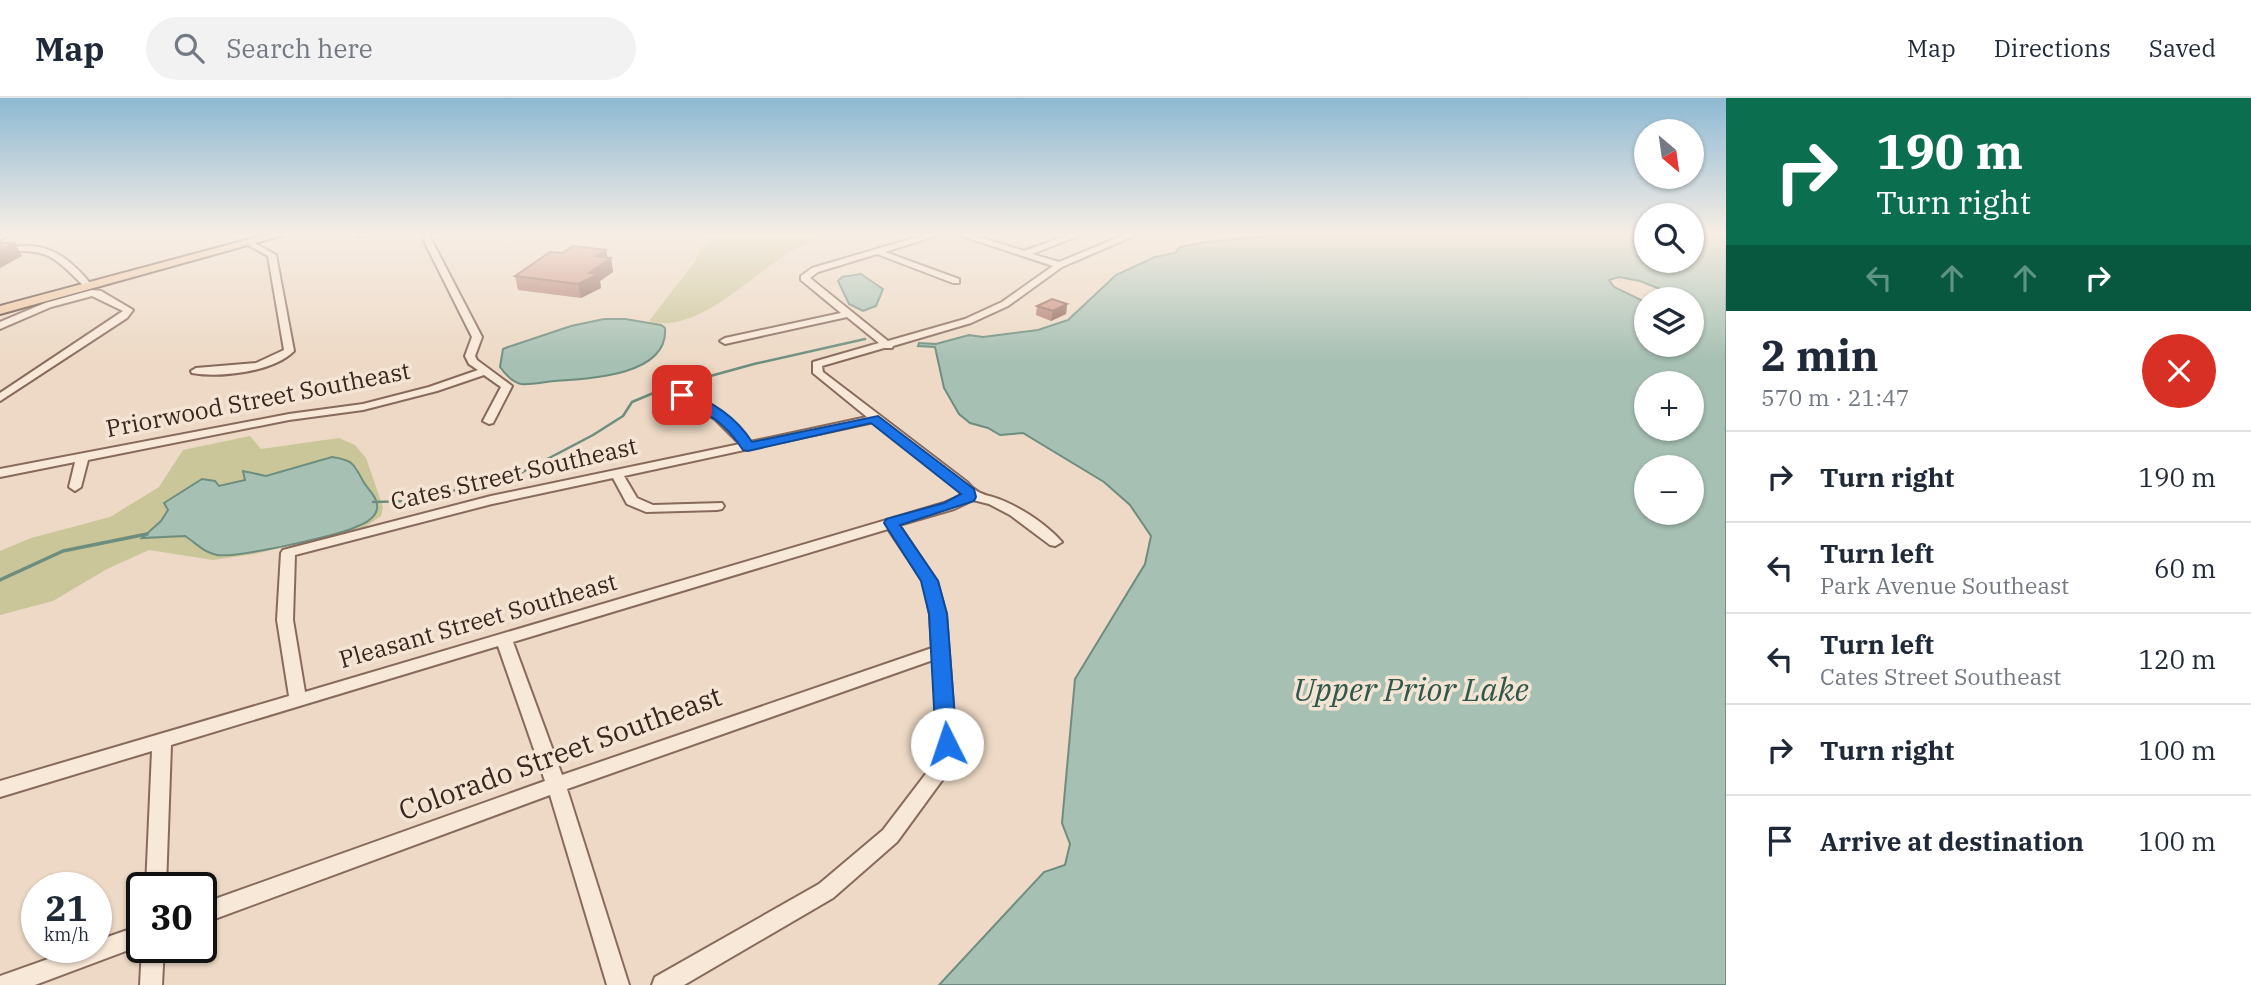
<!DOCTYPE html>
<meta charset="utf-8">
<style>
:root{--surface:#fff;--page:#f2f2f3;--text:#1f2937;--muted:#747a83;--line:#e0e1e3}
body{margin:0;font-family:"IBM Plex Serif",serif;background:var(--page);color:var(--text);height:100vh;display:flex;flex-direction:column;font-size:26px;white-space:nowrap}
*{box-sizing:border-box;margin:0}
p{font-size:23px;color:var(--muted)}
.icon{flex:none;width:38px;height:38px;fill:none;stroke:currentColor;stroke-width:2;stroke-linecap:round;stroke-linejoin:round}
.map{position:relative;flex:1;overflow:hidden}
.drawer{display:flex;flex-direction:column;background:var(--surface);width:525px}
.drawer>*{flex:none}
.guide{background:#0b6e4f;color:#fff;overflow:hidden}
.needle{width:46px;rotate:151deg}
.tools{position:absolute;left:1634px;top:21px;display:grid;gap:14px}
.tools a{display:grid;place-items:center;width:70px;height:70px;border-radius:50%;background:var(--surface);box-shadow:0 2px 5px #0004;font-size:35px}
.speed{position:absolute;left:21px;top:774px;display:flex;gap:14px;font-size:35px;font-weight:700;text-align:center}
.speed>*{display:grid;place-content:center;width:91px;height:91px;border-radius:50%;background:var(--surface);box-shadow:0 2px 5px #0004;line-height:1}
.speed small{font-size:18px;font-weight:400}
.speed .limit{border:4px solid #111;border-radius:10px;background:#fff;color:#111}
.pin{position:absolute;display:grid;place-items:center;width:60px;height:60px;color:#fff;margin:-30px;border-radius:14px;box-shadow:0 4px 10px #0006}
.me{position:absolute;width:77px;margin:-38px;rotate:356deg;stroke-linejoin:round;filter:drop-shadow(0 0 5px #0008)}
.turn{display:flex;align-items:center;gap:24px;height:147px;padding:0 35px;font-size:32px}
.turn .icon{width:91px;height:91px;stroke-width:2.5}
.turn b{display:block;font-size:49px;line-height:60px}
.lanes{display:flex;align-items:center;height:66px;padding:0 35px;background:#0003;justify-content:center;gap:35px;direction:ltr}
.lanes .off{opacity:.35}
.round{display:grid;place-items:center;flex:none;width:74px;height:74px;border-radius:37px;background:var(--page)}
.headline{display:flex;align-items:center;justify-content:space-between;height:119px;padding:0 35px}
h1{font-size:42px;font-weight:700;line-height:52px}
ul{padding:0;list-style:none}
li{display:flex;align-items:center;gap:21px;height:91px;padding:0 35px;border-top:2px solid var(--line)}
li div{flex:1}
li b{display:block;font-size:26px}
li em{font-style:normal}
header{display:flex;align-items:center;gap:42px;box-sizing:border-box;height:98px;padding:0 35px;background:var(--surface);border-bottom:2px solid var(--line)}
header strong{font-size:33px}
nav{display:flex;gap:38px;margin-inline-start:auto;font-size:24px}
.search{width:490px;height:63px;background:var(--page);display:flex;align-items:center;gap:18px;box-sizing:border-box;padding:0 24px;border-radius:38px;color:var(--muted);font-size:26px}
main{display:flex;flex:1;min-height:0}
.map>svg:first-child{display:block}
.green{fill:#cbc699;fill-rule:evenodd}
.water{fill:#a6c0b3;stroke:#6d8e7f;stroke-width:2;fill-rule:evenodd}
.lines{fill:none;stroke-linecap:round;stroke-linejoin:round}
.stream-far1{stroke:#6d8e7f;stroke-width:2.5}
.stream{stroke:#6d8e7f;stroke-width:3.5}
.minor-casing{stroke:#876a5b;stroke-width:4}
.major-casing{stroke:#55392f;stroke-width:4}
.minor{fill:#f8e8d8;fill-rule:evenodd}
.major{fill:#efc59e;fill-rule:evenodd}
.wall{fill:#ae786b}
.shaded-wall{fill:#8d6257}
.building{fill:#ca8c7c;stroke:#8d6257;stroke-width:2}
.route{fill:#1a73e8;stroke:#114b97;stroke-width:2}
.labels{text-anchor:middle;stroke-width:7;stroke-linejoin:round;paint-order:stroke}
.street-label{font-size:24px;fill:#38261f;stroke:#f4e4d4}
.near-street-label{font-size:28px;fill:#38261f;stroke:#f4e4d4}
.near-water-label{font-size:32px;font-style:italic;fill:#2f574c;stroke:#f4e4d4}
</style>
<header>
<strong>Map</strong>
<div class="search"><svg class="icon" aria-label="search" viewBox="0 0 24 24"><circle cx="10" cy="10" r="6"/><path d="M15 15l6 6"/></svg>Search here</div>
<nav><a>Map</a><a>Directions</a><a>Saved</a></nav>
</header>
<main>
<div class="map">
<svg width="1726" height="887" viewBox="0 0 1726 887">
<rect width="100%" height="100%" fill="#edd9c5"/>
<g class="green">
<path d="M 716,137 L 828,137 C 817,142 804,146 793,152 C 755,174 696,238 649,223 L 696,162 L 697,155 Z"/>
<path d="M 250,338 L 261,351 L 339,340 L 355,347 L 366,360 L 383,409 L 381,418 L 365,429 L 255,456 L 213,462 L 149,452 L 107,471 L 53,503 L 0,517 L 0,453 L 31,440 L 110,419 L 159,389 L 183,352 ZM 332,359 L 357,369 L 361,380 L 376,401 C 338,417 257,462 218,457 C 205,455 195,444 185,438 L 143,439 L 161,423 L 168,412 L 164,406 L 202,381 L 215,383 L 219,389 L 246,381 L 243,374 L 266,378 Z"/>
</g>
<g class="water">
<path d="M 1273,137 L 1647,137 L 1647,163 L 1692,163 L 1692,137 L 1726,137 L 1726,887 L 939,887 L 1044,774 L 1065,767 L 1070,746 L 1062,725 L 1075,581 L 1145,466 L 1151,438 L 1130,407 L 1104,384 L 1023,335 L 1000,337 L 988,330 L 970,325 L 959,316 L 944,290 L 935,249 L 918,248 L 919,245 L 936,246 L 969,237 L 983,239 L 1038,232 L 1068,222 L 1116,177 L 1155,159 L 1175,155 L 1180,149 L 1206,144 ZM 1619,179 L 1640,183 L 1685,201 L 1692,201 L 1692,247 L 1647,247 L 1647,205 L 1614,189 L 1609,182 ZM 1692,285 L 1692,331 L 1647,331 L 1647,285 ZM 1692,369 L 1692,415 L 1647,415 L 1647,369 Z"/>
<path d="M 861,176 L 883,191 L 876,208 L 863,213 L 849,206 L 838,183 L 842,179 Z"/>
<path d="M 604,221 L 625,221 L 661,227 L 665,230 C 669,278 587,281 554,283 C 543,284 531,287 521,286 C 512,284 505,276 500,269 L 503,251 L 508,249 L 571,228 Z"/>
<path d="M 332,359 C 353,362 354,366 363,383 C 368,392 379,400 377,411 C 375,420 366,425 358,428 C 339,438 236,460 217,457 C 204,455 195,444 185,438 L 142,440 L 161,423 L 168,412 L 164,405 L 202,381 L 215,383 L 219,388 L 245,382 L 243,373 L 266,378 Z"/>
</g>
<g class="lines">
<path class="stream-far1" d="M 373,404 L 410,403 L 515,378 L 593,337 L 623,318 L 632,304 L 663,291 L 754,266 L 865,241"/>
<path class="stream" d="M 0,482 L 63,453 L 147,436"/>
<defs>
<g id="minor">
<path d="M 0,137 L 9,137 L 0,142 Z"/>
<path d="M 421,137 L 429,137 L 482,239 L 475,258 L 477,262 L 512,288 L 493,325 L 489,326 L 483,323 L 501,289 L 484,277 L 437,293 L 363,312 L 289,322 L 88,362 L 81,389 L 75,393 L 69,389 L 75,364 L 0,379 L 0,371 L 289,316 L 363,306 L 429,289 L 478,272 L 469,266 L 465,258 L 472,239 Z"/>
<path d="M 924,137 L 938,137 L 885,154 L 959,181 L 959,185 L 953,185 L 877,156 L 818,174 L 810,180 L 888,243 L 965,221 L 1002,204 L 1053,168 L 959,137 L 973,137 L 1024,153 L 1068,137 L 1081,137 L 1032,156 L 1059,164 L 1124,137 L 1136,137 L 1062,169 L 1008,208 L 971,225 L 893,248 L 892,250 L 884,250 L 822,268 L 823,274 L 967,384 C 979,399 989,396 1006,404 C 1026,413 1048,428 1062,444 L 1055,448 L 1050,447 L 1010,417 L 989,406 L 973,402 L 954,411 L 899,427 L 937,483 L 946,516 L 956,647 L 943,681 L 897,744 L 833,800 L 684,887 L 652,887 L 655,879 L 819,786 L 883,732 L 928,673 L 938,647 L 933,562 L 567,691 L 629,887 L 607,887 L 550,697 L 201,826 L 201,806 L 545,683 L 498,548 L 171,647 L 166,789 L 146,789 L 152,653 L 0,699 L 0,683 L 289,598 L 277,522 L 281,455 L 283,452 L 491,398 L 740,346 L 715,321 L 678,299 L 676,297 L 682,294 C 709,302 734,321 750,344 L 867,319 L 813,275 L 813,264 L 879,245 L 847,219 L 725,246 L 720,243 L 725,240 L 841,215 L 801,182 L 801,178 L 812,170 ZM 874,324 L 957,390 L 962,397 L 944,405 L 305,594 L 293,522 L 295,457 L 492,406 L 613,380 L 627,406 L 646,414 L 717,412 L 722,411 L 724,408 L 722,405 L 653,407 L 637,400 L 624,378 ZM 888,431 L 923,483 L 930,516 L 932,550 L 562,677 L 513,544 Z"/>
<path d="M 251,143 L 276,157 L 294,253 C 273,274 221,280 192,275 L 191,273 L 196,270 L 256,265 L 284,252 L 268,158 L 248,147 L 247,145 Z"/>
<path d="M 31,148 C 57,150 74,166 90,185 L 83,187 C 49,154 48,152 0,153 L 0,149 Z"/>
<path d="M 92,192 L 101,193 L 133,212 L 127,220 L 0,303 L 0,295 L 123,213 L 92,198 L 51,209 L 0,231 L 0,224 L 45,205 Z"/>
<path d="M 142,827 L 142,847 L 35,887 L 0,887 L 0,878 L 82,849 L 96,849 L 96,843 Z"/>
<path d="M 142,849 L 164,849 L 162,887 L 140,887 Z"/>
</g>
<path id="major" d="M 265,137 L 284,137 L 0,216 L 0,208 Z"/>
</defs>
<use href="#minor" class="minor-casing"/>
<use href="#major" class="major-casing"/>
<use href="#minor" class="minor"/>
<use href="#major" class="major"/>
</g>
<g class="wall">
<path d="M 608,160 L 611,160 L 613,174 L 600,183 L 601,190 L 581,200 L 518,192 L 515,178 Z"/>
<path d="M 1067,206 L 1066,216 L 1051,223 L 1036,217 L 1037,208 Z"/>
</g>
<g class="shaded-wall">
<path d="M 355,137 L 368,137 L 368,139 L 356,141 Z"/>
<path d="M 15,145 L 22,158 L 0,170 L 0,153 Z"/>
<path d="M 606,152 L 608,162 L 611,160 L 613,174 L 600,183 L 601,190 L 581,200 L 578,186 L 589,175 L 596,158 Z"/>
<path d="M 1067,206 L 1066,216 L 1051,223 L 1053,213 Z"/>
</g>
<g class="building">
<path d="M 0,145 L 15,145 L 0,153 Z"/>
<path d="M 573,148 L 606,152 L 596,158 L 611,160 L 589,175 L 599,176 L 578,186 L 515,178 L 550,154 L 562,155 Z"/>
<path d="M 1052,201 L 1067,206 L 1053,213 L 1037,208 Z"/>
</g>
<linearGradient id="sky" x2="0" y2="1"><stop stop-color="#8db9d3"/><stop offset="0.52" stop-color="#f7eee5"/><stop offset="1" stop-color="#f7eee5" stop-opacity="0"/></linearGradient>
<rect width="1726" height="262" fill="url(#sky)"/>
<path class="route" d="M 682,293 C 710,302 736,319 752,344 L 878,318 L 974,391 L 976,399 L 974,403 L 900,427 L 938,483 L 947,516 L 957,646 L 954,652 L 947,654 L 939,652 L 936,646 L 929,516 L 921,483 L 884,425 L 886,421 L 944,405 L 961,396 L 871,325 L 748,353 L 743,352 C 724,323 708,316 678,300 L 676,297 Z"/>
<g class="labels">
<g class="street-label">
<text transform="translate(258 302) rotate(-11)" y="8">Priorwood Street Southeast</text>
<text transform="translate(514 376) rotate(-13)" y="8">Cates Street Southeast</text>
<text transform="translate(478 523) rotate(-16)" y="8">Pleasant Street Southeast</text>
</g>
<g class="near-street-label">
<text transform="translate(560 655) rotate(-20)" y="10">Colorado Street Southeast</text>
</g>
<g class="near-water-label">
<text x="1411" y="603">Upper Prior Lake</text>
</g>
</g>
</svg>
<div class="tools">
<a><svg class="needle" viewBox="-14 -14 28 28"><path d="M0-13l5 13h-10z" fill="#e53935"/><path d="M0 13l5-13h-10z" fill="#747a83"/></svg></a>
<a><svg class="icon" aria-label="search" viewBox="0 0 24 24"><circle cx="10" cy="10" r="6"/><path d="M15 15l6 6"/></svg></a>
<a><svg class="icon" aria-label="layers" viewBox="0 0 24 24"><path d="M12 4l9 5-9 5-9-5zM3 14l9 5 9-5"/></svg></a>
<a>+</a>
<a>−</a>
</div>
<div class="speed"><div>21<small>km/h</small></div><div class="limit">30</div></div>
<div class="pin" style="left:682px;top:297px;background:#d93025"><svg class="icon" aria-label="arrive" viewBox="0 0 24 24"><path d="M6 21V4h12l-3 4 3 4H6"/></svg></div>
<svg class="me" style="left:947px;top:646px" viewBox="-20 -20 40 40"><circle r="19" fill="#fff"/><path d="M0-13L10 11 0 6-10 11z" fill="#1a73e8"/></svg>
</div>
<section class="drawer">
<div class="guide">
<div class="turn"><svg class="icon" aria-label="right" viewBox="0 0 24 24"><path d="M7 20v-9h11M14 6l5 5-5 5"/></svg><div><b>190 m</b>Turn right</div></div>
<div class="lanes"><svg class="icon off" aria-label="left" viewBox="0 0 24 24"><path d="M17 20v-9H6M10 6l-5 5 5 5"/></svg><svg class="icon off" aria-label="ahead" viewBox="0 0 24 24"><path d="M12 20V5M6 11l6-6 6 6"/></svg><svg class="icon off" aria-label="ahead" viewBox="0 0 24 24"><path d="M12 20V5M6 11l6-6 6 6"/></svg><svg class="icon" aria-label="right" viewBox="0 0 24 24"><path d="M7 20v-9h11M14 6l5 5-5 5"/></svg></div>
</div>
<div class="headline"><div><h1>2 min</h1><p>570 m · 21:47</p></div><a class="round" style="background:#d93025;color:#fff"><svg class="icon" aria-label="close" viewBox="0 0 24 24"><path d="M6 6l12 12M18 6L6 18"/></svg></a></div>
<ul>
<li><svg class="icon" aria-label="right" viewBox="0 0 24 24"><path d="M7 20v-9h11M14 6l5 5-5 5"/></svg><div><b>Turn right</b></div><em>190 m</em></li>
<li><svg class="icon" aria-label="left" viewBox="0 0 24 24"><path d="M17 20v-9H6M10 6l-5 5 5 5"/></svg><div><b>Turn left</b><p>Park Avenue Southeast</p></div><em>60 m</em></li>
<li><svg class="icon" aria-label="left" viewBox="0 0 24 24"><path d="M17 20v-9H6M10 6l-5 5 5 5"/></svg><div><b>Turn left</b><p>Cates Street Southeast</p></div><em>120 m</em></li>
<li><svg class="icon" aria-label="right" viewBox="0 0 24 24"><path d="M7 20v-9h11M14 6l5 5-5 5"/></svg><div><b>Turn right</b></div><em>100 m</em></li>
<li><svg class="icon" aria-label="arrive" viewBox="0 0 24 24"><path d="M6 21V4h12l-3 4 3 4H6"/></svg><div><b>Arrive at destination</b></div><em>100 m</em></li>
</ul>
</section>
</main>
